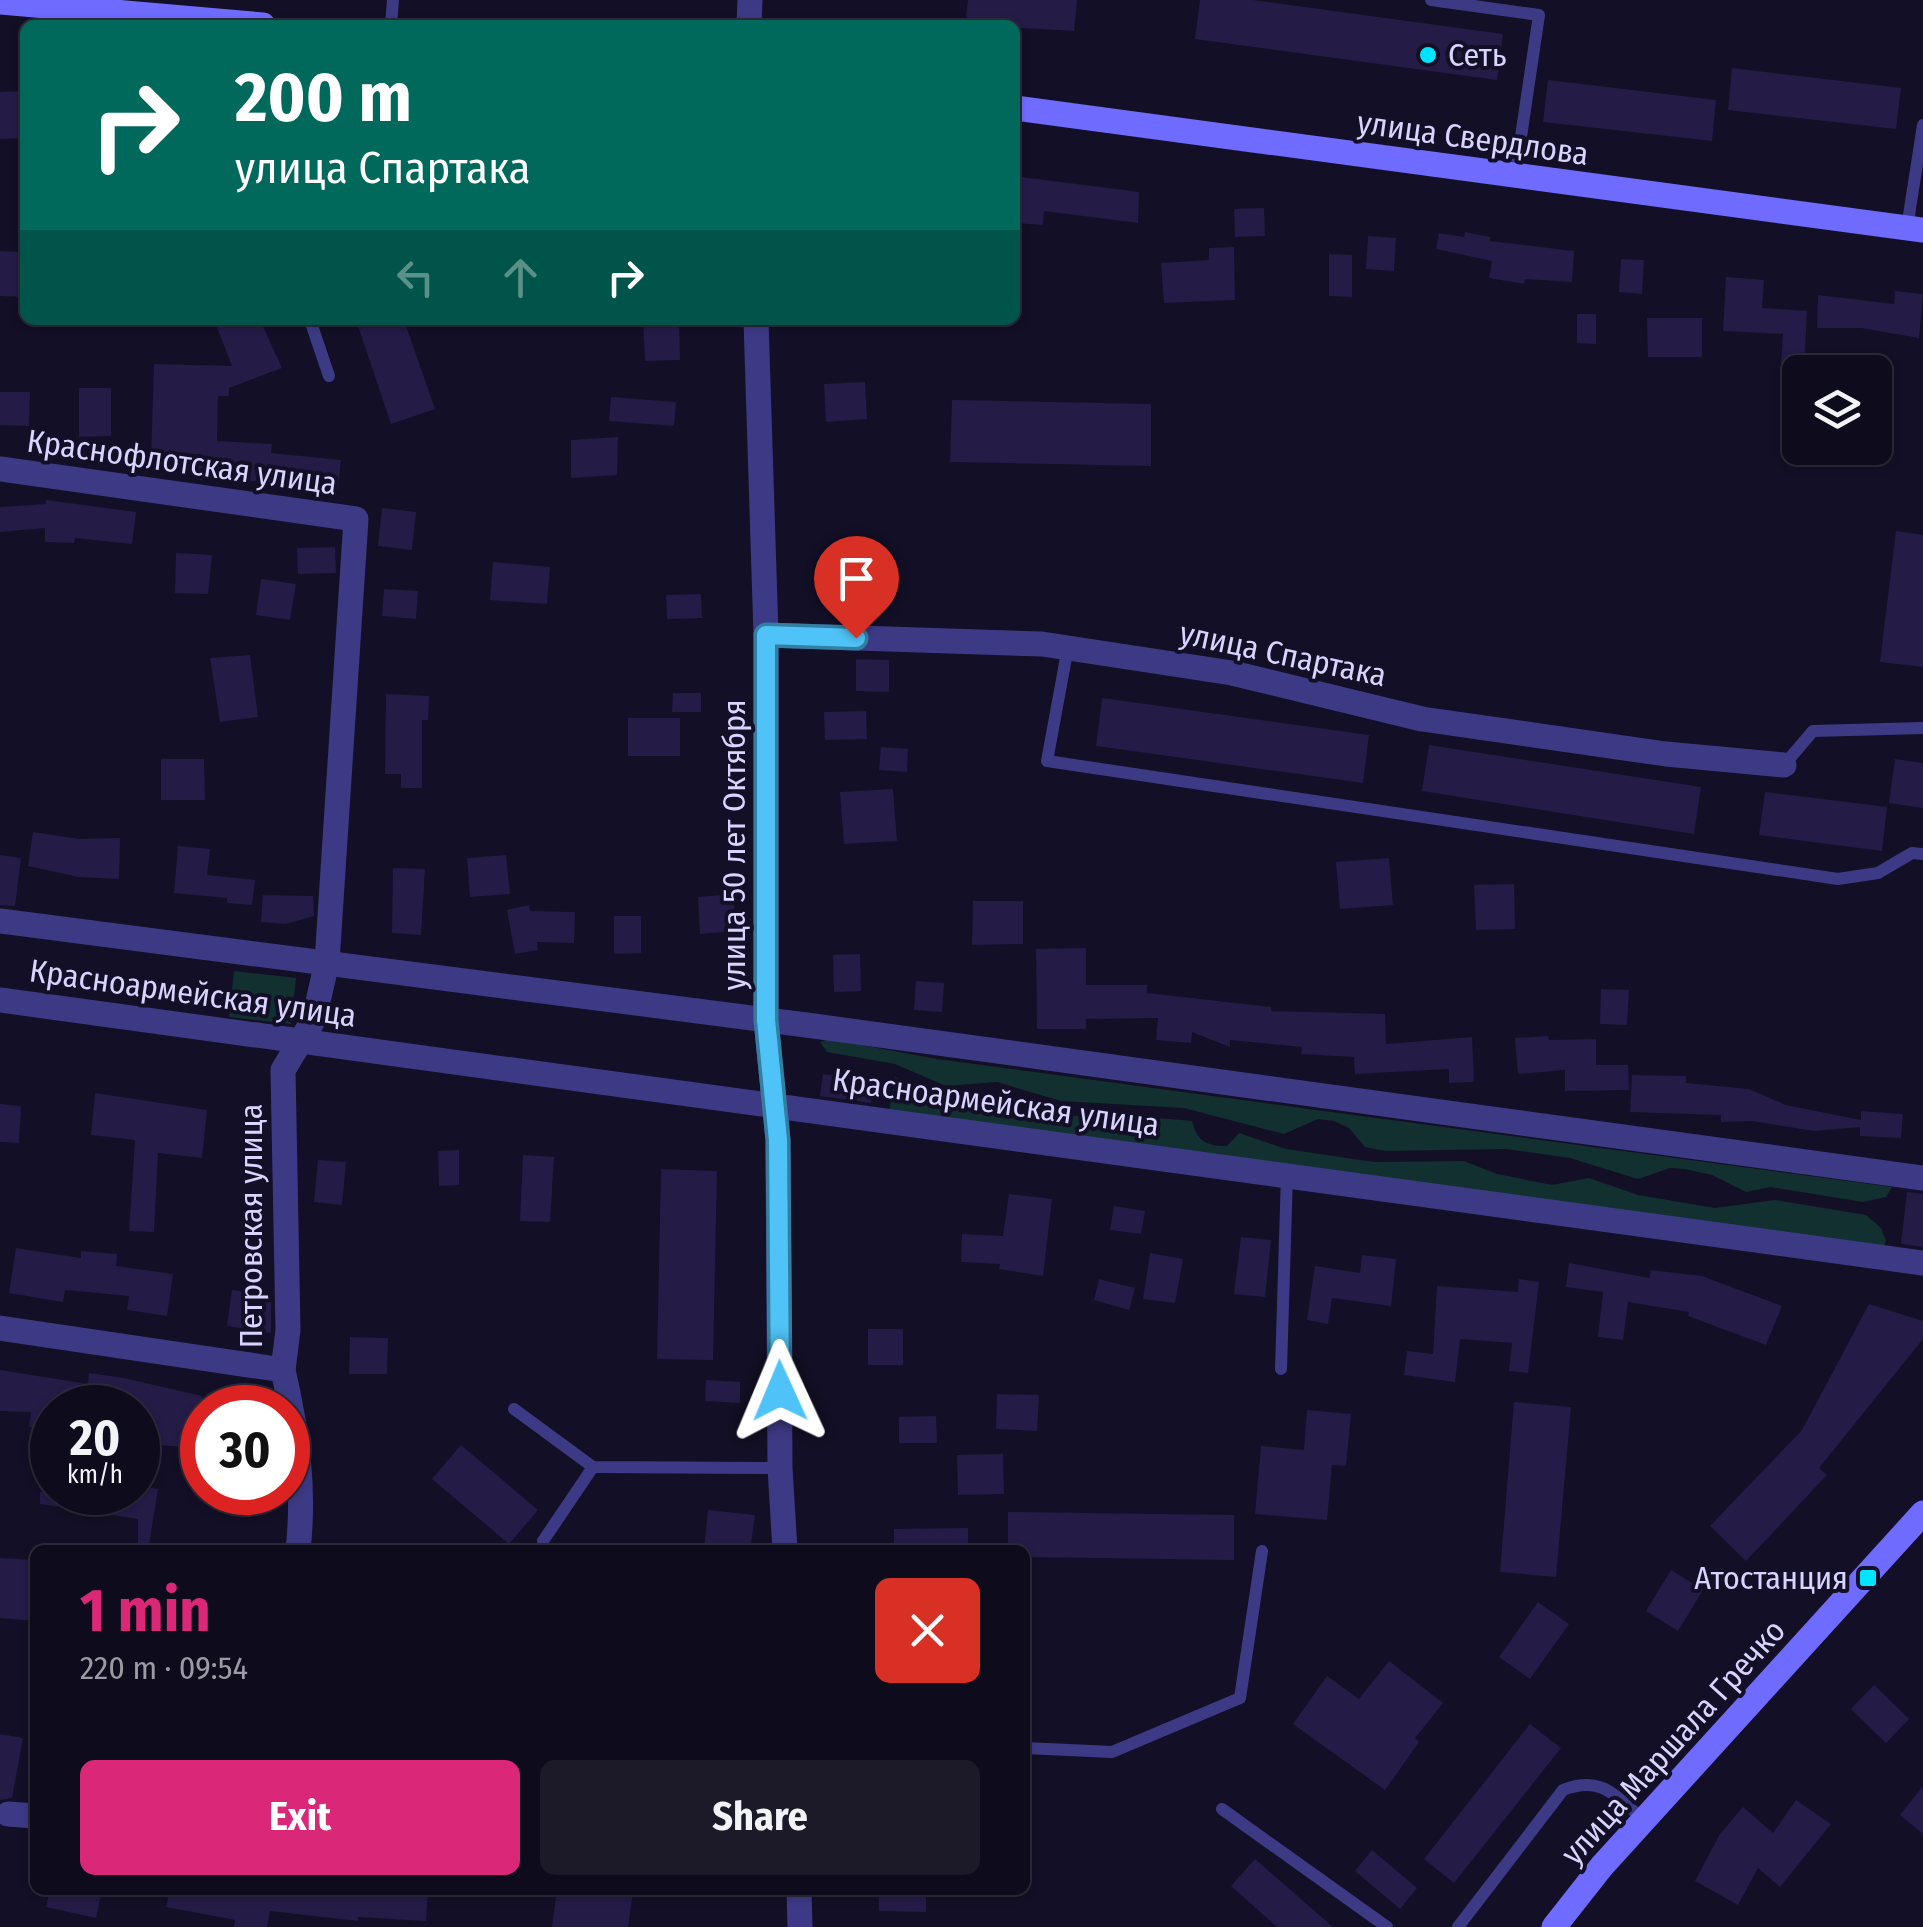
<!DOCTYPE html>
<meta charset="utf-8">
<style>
:root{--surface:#0e0b1c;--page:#1c1929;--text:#f1f3f6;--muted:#9b9ba3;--line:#2e2b3b;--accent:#db2777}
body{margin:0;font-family:"Fira Sans Condensed",sans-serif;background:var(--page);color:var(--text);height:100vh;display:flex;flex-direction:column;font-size:38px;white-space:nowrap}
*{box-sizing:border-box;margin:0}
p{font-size:32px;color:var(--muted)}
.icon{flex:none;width:55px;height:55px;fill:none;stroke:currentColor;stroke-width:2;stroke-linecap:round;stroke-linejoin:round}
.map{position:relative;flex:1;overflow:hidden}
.panel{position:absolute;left:30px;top:1545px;width:1000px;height:350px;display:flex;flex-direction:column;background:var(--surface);border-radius:15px;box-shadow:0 2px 8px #0004,0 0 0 2px var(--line)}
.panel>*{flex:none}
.guide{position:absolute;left:20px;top:20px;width:1000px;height:305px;border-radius:15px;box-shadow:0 2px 8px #0004,0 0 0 2px var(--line);background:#00695c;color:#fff;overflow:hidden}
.fabs{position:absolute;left:1782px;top:355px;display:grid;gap:20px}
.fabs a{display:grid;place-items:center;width:110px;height:110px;border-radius:15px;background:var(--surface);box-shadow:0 2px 8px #0004,0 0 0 2px var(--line);font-size:50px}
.speed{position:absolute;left:30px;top:1385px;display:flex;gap:20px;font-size:50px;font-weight:700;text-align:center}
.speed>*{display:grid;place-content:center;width:130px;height:130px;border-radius:50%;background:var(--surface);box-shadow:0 2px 8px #0004,0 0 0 2px var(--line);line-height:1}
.speed small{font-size:25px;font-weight:400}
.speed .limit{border:15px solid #d22;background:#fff;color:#111}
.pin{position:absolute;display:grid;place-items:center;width:85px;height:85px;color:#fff;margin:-102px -42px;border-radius:50% 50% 50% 0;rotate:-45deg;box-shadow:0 0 10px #0007}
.pin .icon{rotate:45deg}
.me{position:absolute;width:110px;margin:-55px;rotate:359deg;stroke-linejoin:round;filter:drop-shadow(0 0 8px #0008)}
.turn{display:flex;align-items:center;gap:35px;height:210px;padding:0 50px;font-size:45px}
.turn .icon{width:130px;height:130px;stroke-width:2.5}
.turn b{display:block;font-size:70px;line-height:85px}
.lanes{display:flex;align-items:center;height:95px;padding:0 50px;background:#0003;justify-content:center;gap:50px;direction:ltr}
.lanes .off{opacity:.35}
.round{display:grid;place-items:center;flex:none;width:105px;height:105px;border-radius:15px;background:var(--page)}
.summary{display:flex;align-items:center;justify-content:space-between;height:170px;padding:0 50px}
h1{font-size:60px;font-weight:700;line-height:75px;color:var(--accent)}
.button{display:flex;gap:20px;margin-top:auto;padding:20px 50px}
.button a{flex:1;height:115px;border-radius:15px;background:var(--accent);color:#fff;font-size:40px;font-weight:700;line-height:115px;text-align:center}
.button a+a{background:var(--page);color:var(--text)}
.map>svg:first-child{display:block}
.green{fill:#12302f}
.building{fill:#241b47}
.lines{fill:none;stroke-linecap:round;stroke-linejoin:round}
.service{stroke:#3d3a85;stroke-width:12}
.minor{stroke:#3d3a85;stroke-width:25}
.secondary{stroke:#6f6bff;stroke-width:25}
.route-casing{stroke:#337fa1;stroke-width:25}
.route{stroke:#4fc3f7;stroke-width:18}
.poi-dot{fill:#00e5ff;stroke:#130f26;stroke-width:4}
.labels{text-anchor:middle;stroke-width:8;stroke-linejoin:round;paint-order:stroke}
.poi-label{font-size:32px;fill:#d9d4ff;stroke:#130f26;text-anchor:start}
.street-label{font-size:32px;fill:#d9d4ff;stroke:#130f26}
</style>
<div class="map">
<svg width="1923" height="1927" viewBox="0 0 1923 1927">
<rect width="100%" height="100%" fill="#130f26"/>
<g class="green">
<path d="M 234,971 L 296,978 L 291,1024 L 229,1017 Z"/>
<path d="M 829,1039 L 937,1059 L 1892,1187 L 1886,1197 L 1863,1202 L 1770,1187 L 1746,1192 L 1712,1175 L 1685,1169 L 1670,1168 L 1638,1179 L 1570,1158 L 1506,1149 L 1385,1151 L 1365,1147 L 1349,1128 L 1334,1121 L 1318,1119 L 1284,1134 L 1184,1108 L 1061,1101 L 997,1082 L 946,1086 L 895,1064 L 827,1052 L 820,1042 Z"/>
<path d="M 895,1077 C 913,1086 932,1098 952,1102 C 1029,1122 1112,1112 1192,1121 C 1197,1141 1206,1146 1227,1146 L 1239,1133 L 1286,1149 L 1374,1162 L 1464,1161 L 1497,1174 L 1552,1185 L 1589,1178 L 1638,1195 L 1715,1208 L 1775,1200 L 1866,1215 L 1881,1228 L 1886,1241 L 1884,1246 L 889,1112 Z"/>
</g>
<g class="building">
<path d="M 968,0 L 1077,0 L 1074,31 L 965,25 Z"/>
<path d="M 1200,0 L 1253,0 L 1503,34 L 1497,80 L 1195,39 Z"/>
<path d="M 1732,68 L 1901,88 L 1896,129 L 1728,110 Z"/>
<path d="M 1548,80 L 1716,100 L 1712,141 L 1543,122 Z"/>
<path d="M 25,91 L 25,138 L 0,139 L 0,92 Z"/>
<path d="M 1015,176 L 1139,192 L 1138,223 L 1044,211 L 1043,225 L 1015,223 Z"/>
<path d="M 1264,208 L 1265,236 L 1235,237 L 1234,209 Z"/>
<path d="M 1465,232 L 1490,237 L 1490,241 L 1574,251 L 1572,282 L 1525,279 L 1524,284 L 1489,278 L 1492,261 L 1436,249 L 1439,233 L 1464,237 Z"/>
<path d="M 1368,236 L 1396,238 L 1394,271 L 1366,269 Z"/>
<path d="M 1234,247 L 1235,300 L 1164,303 L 1161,263 L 1209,260 L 1209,248 Z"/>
<path d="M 0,251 L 25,252 L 25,297 L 0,296 Z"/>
<path d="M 1329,254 L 1352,255 L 1352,297 L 1329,296 Z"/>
<path d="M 1621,259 L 1644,260 L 1642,294 L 1619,292 Z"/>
<path d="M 1726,277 L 1764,280 L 1762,308 L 1807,311 L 1804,367 L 1781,366 L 1783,334 L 1723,331 Z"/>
<path d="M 1895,291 L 1923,294 L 1919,338 L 1861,328 L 1817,328 L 1818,295 L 1894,304 Z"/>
<path d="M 1577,314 L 1596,314 L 1596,344 L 1577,343 Z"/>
<path d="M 1647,318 L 1702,318 L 1702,357 L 1648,357 Z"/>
<path d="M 214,320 L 260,320 L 282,368 L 229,388 L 229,396 L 218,396 L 217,441 L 272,444 L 271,453 L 341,460 L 338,490 L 300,486 L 300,482 L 197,480 L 197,462 L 151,461 L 154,364 L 232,366 Z"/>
<path d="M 356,320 L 404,320 L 435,409 L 391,424 Z"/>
<path d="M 643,320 L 679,320 L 680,360 L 645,361 Z"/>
<path d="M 865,382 L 867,419 L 826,422 L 824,384 Z"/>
<path d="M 79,388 L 111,388 L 111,436 L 79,437 Z"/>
<path d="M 0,392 L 30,392 L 29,426 L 0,425 Z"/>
<path d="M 611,397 L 676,402 L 674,426 L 609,421 Z"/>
<path d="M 952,400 L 1151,404 L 1151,466 L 950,462 Z"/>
<path d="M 618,437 L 617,475 L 571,478 L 571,440 Z"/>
<path d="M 46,500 L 136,512 L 132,544 L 75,538 L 74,543 L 45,542 L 45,528 L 0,532 L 0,507 L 46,504 Z"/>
<path d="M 382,508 L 416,512 L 412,550 L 378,546 Z"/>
<path d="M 1896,531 L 1923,535 L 1923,667 L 1880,662 Z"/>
<path d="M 834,541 L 869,543 L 867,580 L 832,578 Z"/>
<path d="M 335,547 L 336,573 L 298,574 L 297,548 Z"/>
<path d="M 176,553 L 212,555 L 208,594 L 175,593 Z"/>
<path d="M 493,562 L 550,567 L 547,604 L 490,600 Z"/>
<path d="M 261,579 L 296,584 L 290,620 L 256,615 Z"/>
<path d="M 384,589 L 418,591 L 416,619 L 382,616 Z"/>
<path d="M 701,594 L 702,618 L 667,619 L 666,595 Z"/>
<path d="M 250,655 L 258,717 L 220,722 L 210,658 Z"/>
<path d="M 856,659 L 889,660 L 889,692 L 856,691 Z"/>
<path d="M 673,693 L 701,693 L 701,712 L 672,712 Z"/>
<path d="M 386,694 L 429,696 L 428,720 L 422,720 L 422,788 L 401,788 L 401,774 L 385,774 Z"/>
<path d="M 1102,698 L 1369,735 L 1363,783 L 1096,746 Z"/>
<path d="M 866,711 L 867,739 L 825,740 L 824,712 Z"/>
<rect x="628" y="718" width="52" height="38"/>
<path d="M 1429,745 L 1701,787 L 1694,834 L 1422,791 Z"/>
<path d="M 881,747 L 908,749 L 907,772 L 879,770 Z"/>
<path d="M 161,759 L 204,759 L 205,800 L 161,800 Z"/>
<path d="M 1895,759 L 1923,763 L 1923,808 L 1889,803 Z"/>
<path d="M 893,789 L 897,841 L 844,844 L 840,792 Z"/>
<path d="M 1765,792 L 1887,807 L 1882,851 L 1759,835 Z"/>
<path d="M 33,832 L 79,839 L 120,838 L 119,879 L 78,877 L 28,866 Z"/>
<path d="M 178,846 L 210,849 L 207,875 L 255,880 L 252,905 L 227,903 L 227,898 L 174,893 Z"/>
<path d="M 0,855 L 21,858 L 15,906 L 0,905 Z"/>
<path d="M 506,855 L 510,894 L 470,897 L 467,858 Z"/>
<path d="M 1389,858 L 1393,905 L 1340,909 L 1336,862 Z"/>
<path d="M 393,868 L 425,869 L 421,935 L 392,933 Z"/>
<path d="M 1514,884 L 1515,929 L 1476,930 L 1474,885 Z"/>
<path d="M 733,894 L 736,931 L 700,934 L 698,897 Z"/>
<path d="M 263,895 L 313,896 L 314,916 L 286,924 L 261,922 Z"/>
<path d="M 973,901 L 1023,901 L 1023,944 L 972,945 Z"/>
<path d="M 529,905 L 530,911 L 575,912 L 574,943 L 537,942 L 538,950 L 515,954 L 507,910 Z"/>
<path d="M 614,916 L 641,916 L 641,953 L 614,954 Z"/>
<path d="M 1086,948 L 1086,985 L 1147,985 L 1147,993 L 1271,1007 L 1271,1011 L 1385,1014 L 1386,1044 L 1472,1037 L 1474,1082 L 1449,1083 L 1449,1069 L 1355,1074 L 1354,1057 L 1301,1054 L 1302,1047 L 1230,1040 L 1230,1047 L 1192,1032 L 1191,1043 L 1156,1040 L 1158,1018 L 1086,1019 L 1086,1029 L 1037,1029 L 1036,949 Z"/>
<path d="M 860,954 L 861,991 L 834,992 L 833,955 Z"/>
<path d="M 916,981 L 944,983 L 942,1012 L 914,1010 Z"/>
<path d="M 1601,989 L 1629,990 L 1627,1025 L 1600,1024 Z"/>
<path d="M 1548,1036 L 1549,1040 L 1596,1039 L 1596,1065 L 1628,1065 L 1629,1090 L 1565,1091 L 1565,1070 L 1518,1074 L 1515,1038 Z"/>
<path d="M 823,1074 L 874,1081 L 871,1103 L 820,1096 Z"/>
<path d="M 1632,1075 L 1686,1076 L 1686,1083 L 1749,1089 L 1786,1105 L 1861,1120 L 1861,1111 L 1903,1114 L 1901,1138 L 1860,1136 L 1860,1127 L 1814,1131 L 1751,1121 L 1721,1122 L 1721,1115 L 1630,1112 Z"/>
<path d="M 95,1093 L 207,1110 L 202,1158 L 158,1153 L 154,1232 L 129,1231 L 135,1140 L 91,1135 Z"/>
<path d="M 0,1104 L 21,1106 L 19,1143 L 0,1142 Z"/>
<path d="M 459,1150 L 459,1185 L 439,1186 L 438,1151 Z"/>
<path d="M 523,1155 L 554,1157 L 550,1222 L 520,1221 Z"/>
<path d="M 318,1160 L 346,1162 L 342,1205 L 314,1202 Z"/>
<path d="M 661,1169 L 717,1171 L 713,1360 L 657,1359 Z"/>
<path d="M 1907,1192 L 1923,1194 L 1923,1247 L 1901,1244 Z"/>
<path d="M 1009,1194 L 1052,1199 L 1043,1276 L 999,1269 L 1000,1264 L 961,1262 L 962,1234 L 1003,1236 Z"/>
<path d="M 1114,1206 L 1145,1211 L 1141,1234 L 1110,1230 Z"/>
<path d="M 1241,1237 L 1271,1240 L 1265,1297 L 1234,1294 Z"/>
<path d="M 16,1248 L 81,1258 L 81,1251 L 117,1254 L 116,1266 L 173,1274 L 167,1316 L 127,1310 L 129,1296 L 65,1290 L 63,1302 L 9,1293 Z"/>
<path d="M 1150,1253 L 1183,1259 L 1175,1303 L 1143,1299 Z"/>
<path d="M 1362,1255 L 1396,1259 L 1391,1306 L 1332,1298 L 1328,1324 L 1307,1320 L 1315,1266 L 1360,1273 Z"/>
<path d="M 1569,1263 L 1649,1278 L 1651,1270 L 1702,1276 L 1782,1306 L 1766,1345 L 1688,1316 L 1689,1312 L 1628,1302 L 1623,1340 L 1598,1337 L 1603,1292 L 1566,1287 Z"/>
<path d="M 1099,1279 L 1135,1288 L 1129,1310 L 1094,1300 Z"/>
<path d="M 1519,1279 L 1539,1282 L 1528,1373 L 1509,1371 L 1512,1343 L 1460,1339 L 1455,1382 L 1404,1375 L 1407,1351 L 1433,1354 L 1437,1286 L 1518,1292 Z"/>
<path d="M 232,1290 L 271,1296 L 271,1333 L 227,1326 Z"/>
<path d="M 1869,1304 L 1923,1321 L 1923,1339 L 1819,1468 L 1827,1475 L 1746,1561 L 1710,1526 L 1802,1430 Z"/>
<rect x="868" y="1329" width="35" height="36"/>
<path d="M 350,1337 L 388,1338 L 387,1374 L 349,1374 Z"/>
<path d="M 0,1370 L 88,1384 L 89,1373 L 124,1378 L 202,1396 L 202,1449 L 138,1443 L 138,1408 L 52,1408 L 52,1431 L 29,1427 L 31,1412 L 0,1411 Z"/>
<path d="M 706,1380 L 740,1382 L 740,1403 L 705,1401 Z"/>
<path d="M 997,1394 L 1039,1395 L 1037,1431 L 996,1429 Z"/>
<path d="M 1514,1402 L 1571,1407 L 1556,1577 L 1500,1572 Z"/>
<path d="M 1307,1410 L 1351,1414 L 1346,1466 L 1332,1465 L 1327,1520 L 1255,1514 L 1261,1446 L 1304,1450 Z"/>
<path d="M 936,1416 L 937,1443 L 899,1443 L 899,1417 Z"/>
<path d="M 461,1445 L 538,1510 L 509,1544 L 432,1479 Z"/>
<path d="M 1003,1454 L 1004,1494 L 958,1495 L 957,1455 Z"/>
<path d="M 138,1486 L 158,1489 L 149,1545 L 138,1544 L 138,1519 L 40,1504 L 40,1492 L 138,1492 Z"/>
<path d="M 708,1510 L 755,1515 L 750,1550 L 704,1550 Z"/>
<path d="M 1008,1512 L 1234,1515 L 1234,1560 L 1025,1557 L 1025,1550 L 1008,1550 Z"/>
<path d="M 968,1528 L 968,1550 L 894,1550 L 894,1529 Z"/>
<path d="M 0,1558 L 35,1560 L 35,1621 L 0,1618 Z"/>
<path d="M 1671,1570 L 1703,1590 L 1678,1631 L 1646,1611 Z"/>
<path d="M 1538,1602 L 1569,1624 L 1530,1679 L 1499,1657 Z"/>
<path d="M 1389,1661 L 1443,1703 L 1415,1738 L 1419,1742 L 1385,1790 L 1293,1724 L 1327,1676 L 1359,1699 Z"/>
<path d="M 1874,1685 L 1909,1719 L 1886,1743 L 1851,1709 Z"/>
<path d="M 1530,1724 L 1561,1748 L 1454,1883 L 1424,1859 Z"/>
<path d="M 0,1734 L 23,1738 L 12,1798 L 0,1800 Z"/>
<path d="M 1923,1786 L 1923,1834 L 1900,1815 Z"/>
<path d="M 1796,1800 L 1831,1824 L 1780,1887 L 1758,1868 L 1738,1905 L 1695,1881 L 1720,1834 L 1743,1807 L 1773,1833 Z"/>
<path d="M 1372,1850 L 1417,1888 L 1400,1909 L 1355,1871 Z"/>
<path d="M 1255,1859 L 1333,1927 L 1277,1927 L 1231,1886 Z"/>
<path d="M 50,1890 L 102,1890 L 96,1918 L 46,1907 Z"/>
<path d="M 170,1890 L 428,1890 L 426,1921 L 358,1917 L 358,1921 L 270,1911 L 267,1927 L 234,1927 L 235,1920 L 166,1907 Z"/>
<path d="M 557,1890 L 633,1892 L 628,1927 L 552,1927 Z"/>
<path d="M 879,1890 L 926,1890 L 926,1912 L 879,1911 Z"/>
</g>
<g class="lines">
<g class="service">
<path d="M 1431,0 L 1539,15 L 1515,177"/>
<path d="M 391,25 L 393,0"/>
<path d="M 1907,228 L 1923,125"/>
<path d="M 310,320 L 329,376"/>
<path d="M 1068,647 L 1047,761 L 1838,879 L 1878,873 L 1912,853 L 1923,854"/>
<path d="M 1784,765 L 1813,731 L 1923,728"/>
<path d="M 1281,1369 L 1287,1175"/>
<path d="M 514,1409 L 593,1467 L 780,1468"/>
<path d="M 543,1541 L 593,1467"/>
<path d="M 1025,1748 L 1112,1752 L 1240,1698 L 1262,1551"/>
<path d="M 1222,1809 L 1387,1927"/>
<path d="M 1458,1927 L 1563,1790 C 1602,1775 1615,1796 1644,1820"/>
</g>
<g class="minor">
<path d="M 749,25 L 750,0"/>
<path d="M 756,320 L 766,635 L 766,1020 L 778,1140 L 780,1468 L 785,1550"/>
<path d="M 0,469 L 356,519 L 327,962 L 314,1019 L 283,1070 L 288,1330 L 283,1370 L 0,1328"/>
<path d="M 766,635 L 1042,644 L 1232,673 L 1422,719 L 1666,754 L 1784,765"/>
<path d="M 0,921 L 814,1026 L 1923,1178"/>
<path d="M 0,1000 L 1923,1263"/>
<path d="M 283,1370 C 297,1431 305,1488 298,1550"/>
<path d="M 8,1814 L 35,1816"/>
<path d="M 799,1890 L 800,1927"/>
</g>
<g class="secondary">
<path d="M 0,2 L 263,25"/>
<path d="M 1015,108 L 1923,230"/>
<path d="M 1554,1927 L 1602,1866 L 1923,1513"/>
</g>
</g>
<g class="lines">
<defs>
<path id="route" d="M 780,1391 L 778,1140 L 766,1020 L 766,635 L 856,638"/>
</defs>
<use href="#route" class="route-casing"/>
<use href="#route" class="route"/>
</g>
<g class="poi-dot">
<circle cx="1428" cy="55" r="10"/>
<rect x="1858" y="1568" width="20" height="20" rx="5"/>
</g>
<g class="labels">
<g class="poi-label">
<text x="1448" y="66">Сеть</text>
<text x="1848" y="1589" text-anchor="end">Атостанция</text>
</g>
<g class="street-label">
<text transform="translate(1473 138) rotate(8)" y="11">улица Свердлова</text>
<text transform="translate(182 462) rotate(8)" y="11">Краснофлотская улица</text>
<text transform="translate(1283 654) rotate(12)" y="11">улица Спартака</text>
<text transform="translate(734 845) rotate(-90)" y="11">улица 50 лет Октября</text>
<text transform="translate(193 993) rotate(8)" y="11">Красноармейская улица</text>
<text transform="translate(996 1102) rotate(8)" y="11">Красноармейская улица</text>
<text transform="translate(251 1226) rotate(-90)" y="11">Петровская улица</text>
<text transform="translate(1673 1742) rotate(-48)" y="11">улица Маршала Гречко</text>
</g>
</g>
</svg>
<div class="fabs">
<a><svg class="icon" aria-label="layers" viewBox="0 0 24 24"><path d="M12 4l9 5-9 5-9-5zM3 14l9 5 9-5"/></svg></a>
</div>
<div class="speed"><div>20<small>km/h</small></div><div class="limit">30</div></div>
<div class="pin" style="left:856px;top:638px;background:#d93025"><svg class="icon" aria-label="arrive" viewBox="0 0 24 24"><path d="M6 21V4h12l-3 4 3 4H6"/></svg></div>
<svg class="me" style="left:780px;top:1391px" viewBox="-20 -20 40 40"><path d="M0-17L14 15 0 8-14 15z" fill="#4fc3f7" stroke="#fff" stroke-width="4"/></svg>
<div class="guide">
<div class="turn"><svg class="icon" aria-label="right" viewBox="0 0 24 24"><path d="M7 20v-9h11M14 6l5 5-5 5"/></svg><div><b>200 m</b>улица Спартака</div></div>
<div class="lanes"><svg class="icon off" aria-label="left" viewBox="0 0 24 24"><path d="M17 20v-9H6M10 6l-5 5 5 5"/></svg><svg class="icon off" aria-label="ahead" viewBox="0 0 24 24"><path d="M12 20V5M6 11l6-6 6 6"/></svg><svg class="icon" aria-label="right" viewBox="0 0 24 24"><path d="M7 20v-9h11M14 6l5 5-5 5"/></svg></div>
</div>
<section class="panel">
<div class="summary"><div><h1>1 min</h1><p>220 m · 09:54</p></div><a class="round" style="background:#d93025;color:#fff"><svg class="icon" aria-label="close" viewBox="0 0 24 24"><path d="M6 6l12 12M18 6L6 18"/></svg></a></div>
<div class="button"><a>Exit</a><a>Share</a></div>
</section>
</div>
